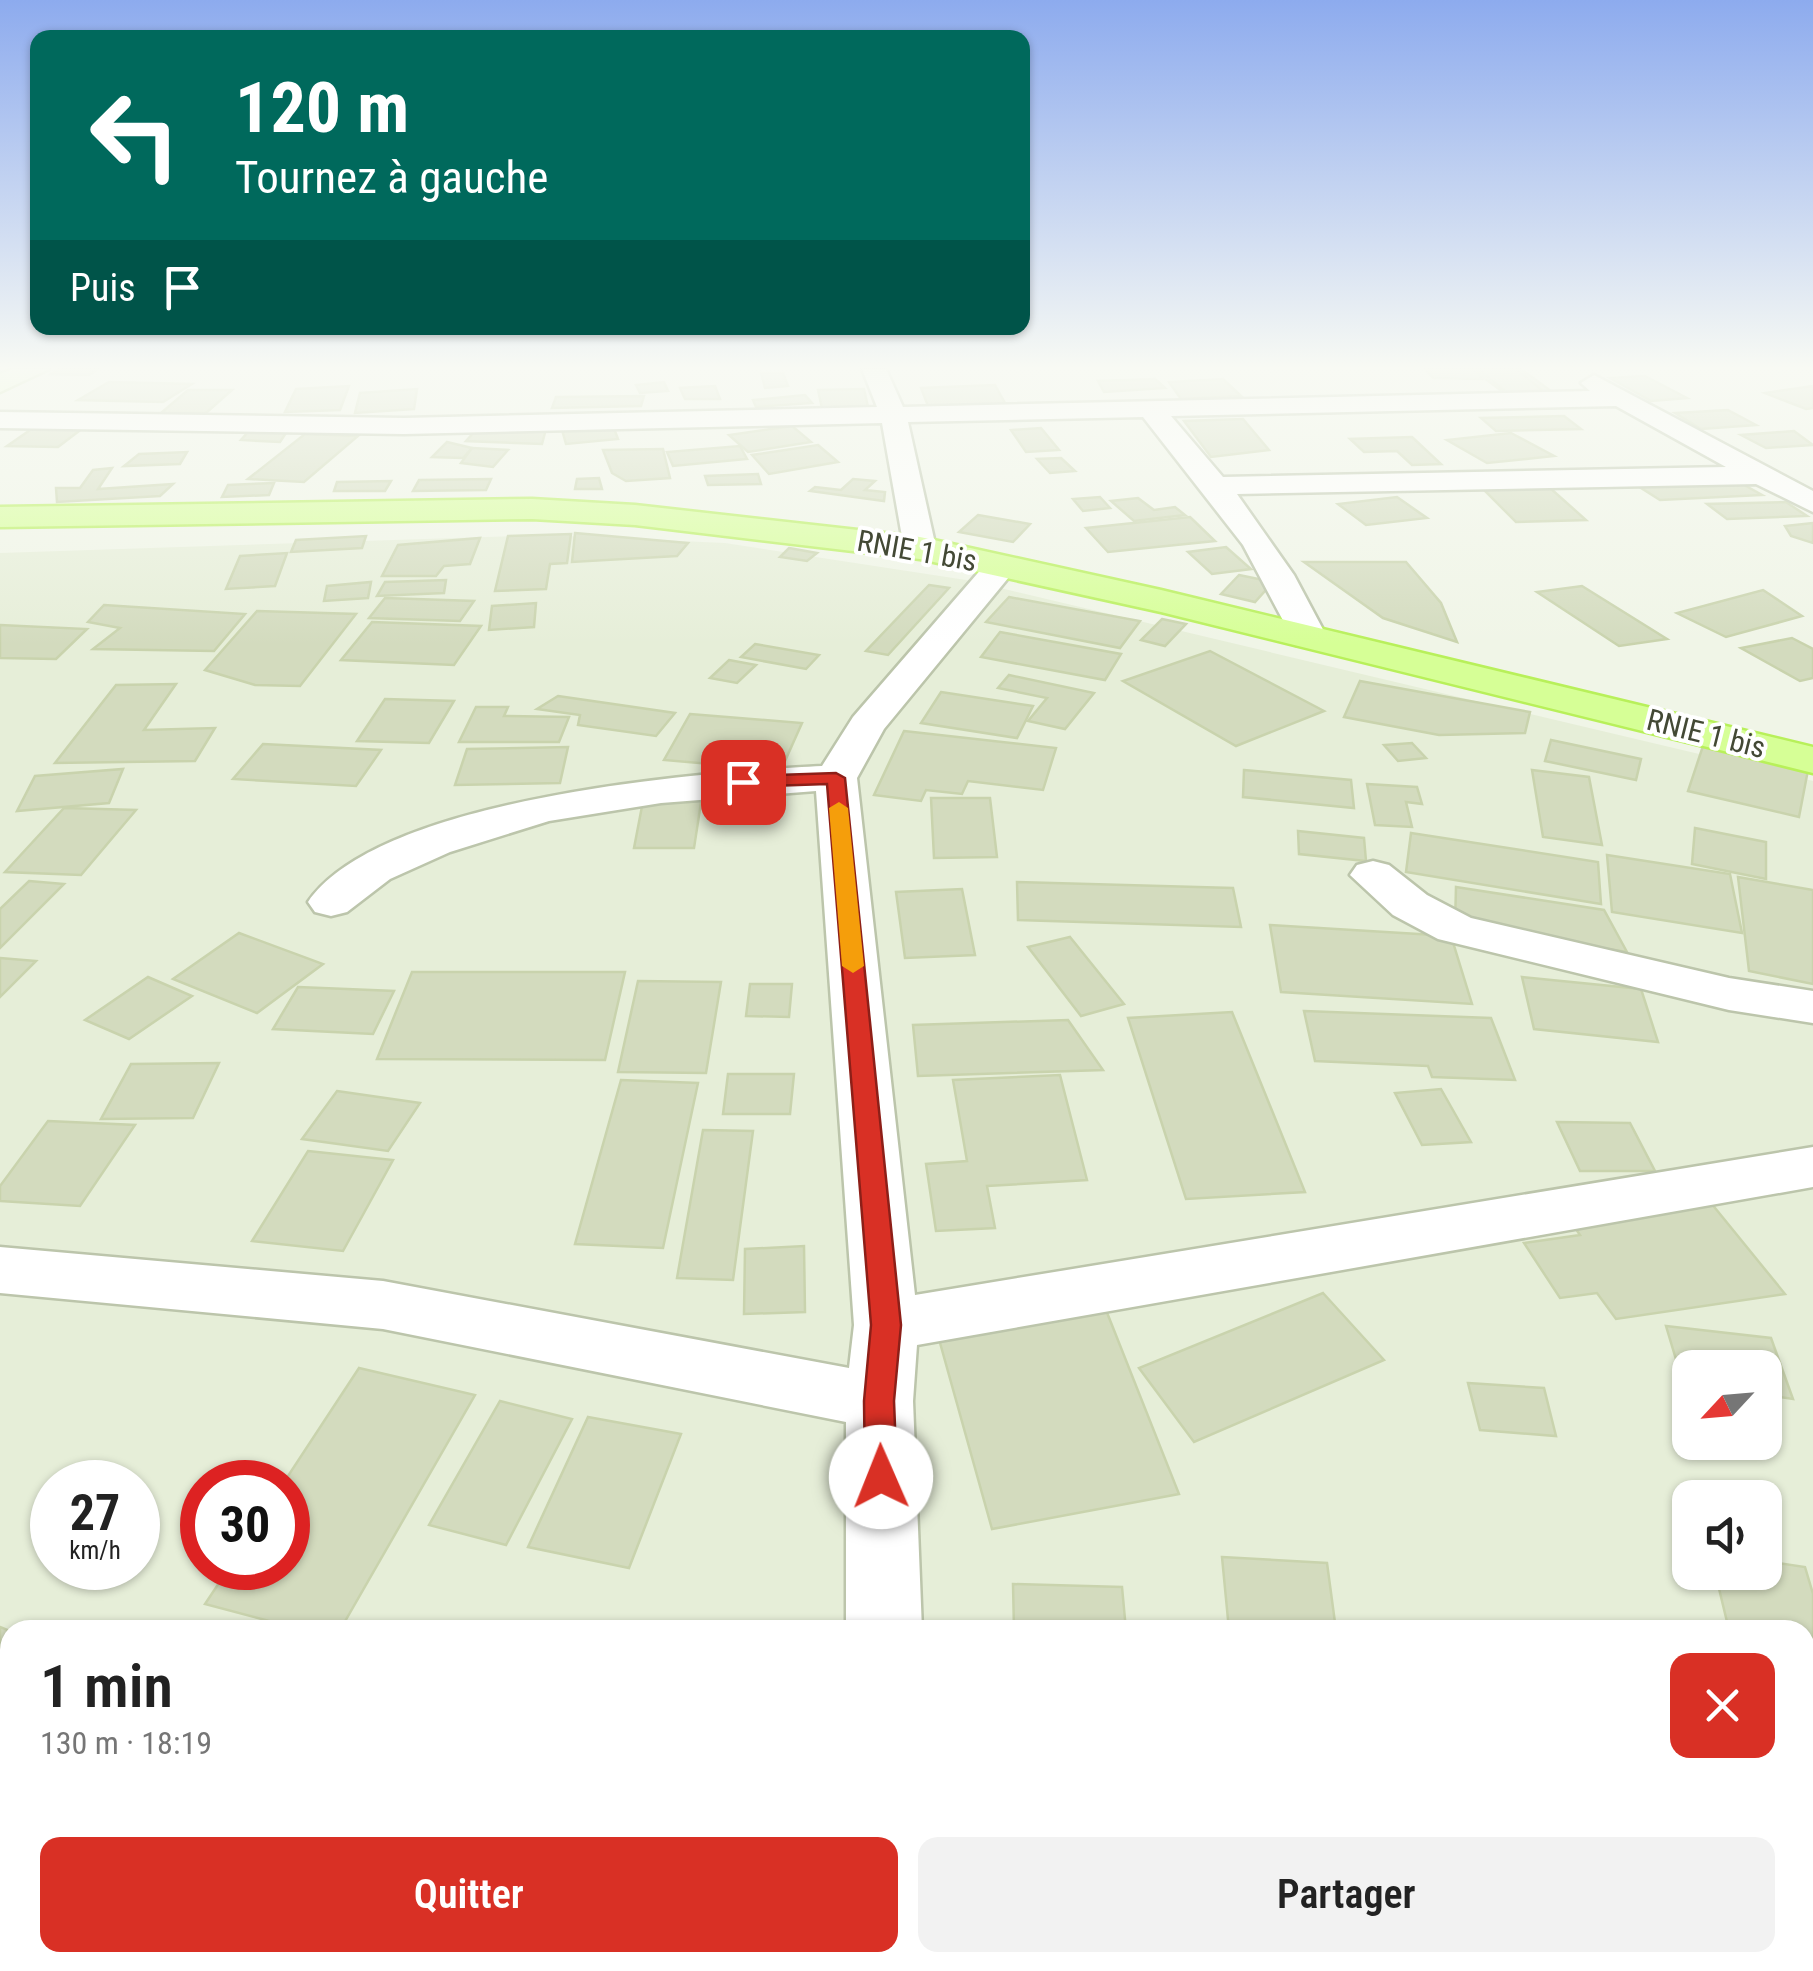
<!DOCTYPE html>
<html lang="fr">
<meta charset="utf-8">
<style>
:root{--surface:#fff;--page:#f2f2f2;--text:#222;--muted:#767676;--accent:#d93025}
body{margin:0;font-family:"Roboto Condensed",sans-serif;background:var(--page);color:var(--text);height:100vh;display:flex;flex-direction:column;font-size:38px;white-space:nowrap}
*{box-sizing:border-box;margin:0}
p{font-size:32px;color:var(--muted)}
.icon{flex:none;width:55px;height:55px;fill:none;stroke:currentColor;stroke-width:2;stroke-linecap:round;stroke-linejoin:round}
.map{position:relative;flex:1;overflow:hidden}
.panel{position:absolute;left:0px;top:1620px;width:1815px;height:352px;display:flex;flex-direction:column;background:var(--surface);border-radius:30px 30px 0 0;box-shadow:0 2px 8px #0004}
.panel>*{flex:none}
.hud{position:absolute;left:30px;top:30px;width:1000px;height:305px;border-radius:20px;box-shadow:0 2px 8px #0004;background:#00695c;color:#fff;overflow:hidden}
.needle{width:65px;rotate:244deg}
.fabs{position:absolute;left:1672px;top:1350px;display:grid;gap:20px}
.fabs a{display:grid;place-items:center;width:110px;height:110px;border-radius:20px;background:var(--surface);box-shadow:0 2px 8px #0004;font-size:50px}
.speed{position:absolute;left:30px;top:1460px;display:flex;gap:20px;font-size:50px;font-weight:700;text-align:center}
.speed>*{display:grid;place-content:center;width:130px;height:130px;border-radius:50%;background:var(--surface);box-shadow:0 2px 8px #0004;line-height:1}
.speed small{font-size:25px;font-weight:400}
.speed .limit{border:15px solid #d22;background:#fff;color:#111}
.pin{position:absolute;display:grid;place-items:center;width:85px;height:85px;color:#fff;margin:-42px;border-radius:20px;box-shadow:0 5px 15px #0006}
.me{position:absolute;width:110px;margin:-55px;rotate:359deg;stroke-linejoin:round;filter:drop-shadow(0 0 8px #0008)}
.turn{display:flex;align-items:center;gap:35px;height:210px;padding:0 40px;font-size:45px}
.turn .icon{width:130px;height:130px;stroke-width:2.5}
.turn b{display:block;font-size:70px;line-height:85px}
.then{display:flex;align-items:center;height:95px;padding:0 40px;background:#0003;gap:20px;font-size:38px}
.round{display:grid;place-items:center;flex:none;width:105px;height:105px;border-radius:20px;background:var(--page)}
.head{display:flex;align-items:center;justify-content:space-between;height:170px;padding:0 40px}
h1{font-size:60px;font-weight:600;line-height:75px}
.primary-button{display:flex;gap:20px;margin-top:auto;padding:20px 40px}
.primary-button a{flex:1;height:115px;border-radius:20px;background:var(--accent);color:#fff;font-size:40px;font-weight:600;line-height:115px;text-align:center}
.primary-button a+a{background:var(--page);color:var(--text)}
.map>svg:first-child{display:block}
.residential{fill:#e6eed8;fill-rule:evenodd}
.building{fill:#d3dbbe;stroke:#c9d3ad;stroke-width:2.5}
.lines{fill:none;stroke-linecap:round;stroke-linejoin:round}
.street-casing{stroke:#bcc5ab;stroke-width:5}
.secondary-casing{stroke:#bad690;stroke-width:5}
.primary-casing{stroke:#b8f05a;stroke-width:5}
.street{fill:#fff;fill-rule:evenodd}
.secondary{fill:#e7ffc7;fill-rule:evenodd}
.primary{fill:#d6ff96;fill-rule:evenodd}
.route{fill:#d93025;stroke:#8d1f18;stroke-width:2.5}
.slow{fill:#f59e0b}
.labels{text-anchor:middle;stroke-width:8;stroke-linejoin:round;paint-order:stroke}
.far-street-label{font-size:30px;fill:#434935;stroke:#fff}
</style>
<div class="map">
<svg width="1813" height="1971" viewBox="0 0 1813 1971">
<rect width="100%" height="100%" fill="#f0f5e7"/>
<path class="residential" d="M 545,535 L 725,543 L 966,580 L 1813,781 L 1813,1971 L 0,1971 L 0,553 ZM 1690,1368 L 1765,1368 L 1765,1442 L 1690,1442 ZM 52,1482 L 138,1482 L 138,1568 L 52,1568 ZM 202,1482 L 288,1482 L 288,1568 L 202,1568 ZM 1690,1498 L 1765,1498 L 1765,1572 L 1690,1572 ZM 10,1630 L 1805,1630 L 1805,1962 L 10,1962 Z"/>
<g class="building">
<path d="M 59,369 L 98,369 L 89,375 L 51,374 Z"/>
<path d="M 1425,369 L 1474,369 L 1482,379 L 1433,378 Z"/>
<path d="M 1472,369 L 1521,369 L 1551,391 L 1503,392 Z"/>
<path d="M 1478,369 L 1516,369 L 1543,391 L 1506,392 Z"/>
<path d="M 761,373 L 783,373 L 788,386 L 765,388 Z"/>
<path d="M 1645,376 L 1687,398 L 1651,401 L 1610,378 Z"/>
<path d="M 1155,379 L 1165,388 L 1104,392 L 1098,381 Z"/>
<path d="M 1223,379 L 1241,396 L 1181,399 L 1169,382 Z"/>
<path d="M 109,382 L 192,384 L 163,402 L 78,400 Z"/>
<path d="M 664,382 L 668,391 L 640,393 L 636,385 Z"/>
<path d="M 995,385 L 1005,403 L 928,406 L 921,388 Z"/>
<path d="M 349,386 L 340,410 L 285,412 L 296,389 Z"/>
<path d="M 715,386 L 720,399 L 685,399 L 680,388 Z"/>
<path d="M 1813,386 L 1813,408 L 1806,409 L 1765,393 Z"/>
<path d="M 417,389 L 414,409 L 355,413 L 360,393 Z"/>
<path d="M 864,389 L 868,407 L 822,408 L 818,390 Z"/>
<path d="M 188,390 L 232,390 L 206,413 L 161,413 Z"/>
<path d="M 805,395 L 812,403 L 756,407 L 753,400 Z"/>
<path d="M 644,396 L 641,406 L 552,408 L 556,397 Z"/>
<path d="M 1728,410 L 1756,425 L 1701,429 L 1675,413 Z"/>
<path d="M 1564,416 L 1581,429 L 1496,431 L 1481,418 Z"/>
<path d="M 1243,419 L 1269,450 L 1211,457 L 1184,421 Z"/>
<path d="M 613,426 L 618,439 L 566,444 L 562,430 Z"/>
<path d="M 792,426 L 811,442 L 748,452 L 729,435 Z"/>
<path d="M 33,428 L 83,428 L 58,447 L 7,446 Z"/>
<path d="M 1041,428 L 1059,450 L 1026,452 L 1011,430 Z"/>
<path d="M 546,429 L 542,444 L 466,441 L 475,431 Z"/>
<path d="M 1794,431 L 1813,445 L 1766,448 L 1741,435 Z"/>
<path d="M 248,432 L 286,433 L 280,442 L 241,440 Z"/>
<path d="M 1511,433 L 1554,456 L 1487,463 L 1447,440 Z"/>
<path d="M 305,434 L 358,436 L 304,482 L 248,479 Z"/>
<path d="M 1412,437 L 1441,464 L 1412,465 L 1397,451 L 1364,452 L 1350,439 Z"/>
<path d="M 447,442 L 472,448 L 463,458 L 432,457 Z"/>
<path d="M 818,445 L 838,462 L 769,474 L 752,455 Z"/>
<path d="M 740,446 L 747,459 L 673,466 L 667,452 Z"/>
<path d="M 472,448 L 508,450 L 493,467 L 461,463 Z"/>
<path d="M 663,449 L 670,478 L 626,481 L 612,473 L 603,450 Z"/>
<path d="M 187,452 L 180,464 L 124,466 L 139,454 Z"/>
<path d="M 1061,458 L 1075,471 L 1050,473 L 1037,459 Z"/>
<path d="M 112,468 L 98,489 L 173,484 L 160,496 L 57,502 L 56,488 L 80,488 L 93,470 Z"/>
<path d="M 758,474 L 761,484 L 708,485 L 705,476 Z"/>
<path d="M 599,478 L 602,489 L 575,489 L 577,479 Z"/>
<path d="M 491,479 L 486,490 L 413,491 L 419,480 Z"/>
<path d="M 853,479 L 875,481 L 865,490 L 885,492 L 884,501 L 810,491 L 815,487 L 841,490 Z"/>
<path d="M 391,481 L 385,491 L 334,491 L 337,482 Z"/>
<path d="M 1739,482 L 1762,495 L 1660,500 L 1638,486 Z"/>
<path d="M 274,483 L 269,495 L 222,497 L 228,485 Z"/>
<path d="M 1550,488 L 1586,520 L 1516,522 L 1484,490 Z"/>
<path d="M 1100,497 L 1110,508 L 1083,511 L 1073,499 Z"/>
<path d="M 1397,497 L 1427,518 L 1366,525 L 1338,504 Z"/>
<path d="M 1138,498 L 1154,510 L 1175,507 L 1185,515 L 1134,521 L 1111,501 Z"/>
<path d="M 1786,502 L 1807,516 L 1727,519 L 1707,504 Z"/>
<path d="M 978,515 L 1030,524 L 1013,542 L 959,532 Z"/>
<path d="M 1190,517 L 1215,541 L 1108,552 L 1086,528 Z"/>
<path d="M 1813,523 L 1813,543 L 1791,536 L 1785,526 Z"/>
<path d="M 575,533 L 688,543 L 677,556 L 572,562 Z"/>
<path d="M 571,534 L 567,563 L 550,564 L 546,589 L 495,591 L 508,536 Z"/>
<path d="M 366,536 L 362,548 L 291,552 L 296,540 Z"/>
<path d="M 480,538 L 470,564 L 444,566 L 436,576 L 382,576 L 398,545 Z"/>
<path d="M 1226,547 L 1251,569 L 1212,574 L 1188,552 Z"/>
<path d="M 789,548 L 817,553 L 807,561 L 780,557 Z"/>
<path d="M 287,553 L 275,586 L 226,589 L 240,556 Z"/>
<path d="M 1304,562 L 1406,562 L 1441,603 L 1457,642 L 1383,618 Z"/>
<path d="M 1239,575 L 1273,582 L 1255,602 L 1221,594 Z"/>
<path d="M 446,580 L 444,593 L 377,596 L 385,582 Z"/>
<path d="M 371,582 L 368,598 L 324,601 L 327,586 Z"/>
<path d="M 929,585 L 949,588 L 888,655 L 866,651 Z"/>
<path d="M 1582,586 L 1667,639 L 1619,646 L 1537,592 Z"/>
<path d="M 1763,590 L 1802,616 L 1726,637 L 1677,613 Z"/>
<path d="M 1009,597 L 1140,621 L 1120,648 L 986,622 Z"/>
<path d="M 385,598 L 474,601 L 460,621 L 369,618 Z"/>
<path d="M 536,603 L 534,627 L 489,630 L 492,606 Z"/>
<path d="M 104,605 L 245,614 L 214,651 L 93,649 L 120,628 L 88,622 Z"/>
<path d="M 257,611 L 356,614 L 300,686 L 255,685 L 205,670 Z"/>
<path d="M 1162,619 L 1186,624 L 1165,646 L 1141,640 Z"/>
<path d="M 372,622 L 481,626 L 454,665 L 341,660 Z"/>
<path d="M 0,625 L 87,629 L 56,659 L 0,658 Z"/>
<path d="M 1000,632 L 1121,654 L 1105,680 L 981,657 Z"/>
<path d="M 1792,638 L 1813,649 L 1813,678 L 1800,681 L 1741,648 Z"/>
<path d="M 755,644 L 819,655 L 806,669 L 741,657 Z"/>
<path d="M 1210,651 L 1324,711 L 1236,746 L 1123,681 Z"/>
<path d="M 729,660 L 756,665 L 737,683 L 710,678 Z"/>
<path d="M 1009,675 L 1094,693 L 1065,729 L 1028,721 L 1047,698 L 998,688 Z"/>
<path d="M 1360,681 L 1530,712 L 1525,733 L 1439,735 L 1344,717 Z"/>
<path d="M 176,684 L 144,730 L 215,728 L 195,761 L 55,763 L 116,685 Z"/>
<path d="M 941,692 L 1033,706 L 1017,738 L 921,723 Z"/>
<path d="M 558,696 L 675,713 L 656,736 L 578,725 L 580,715 L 537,709 Z"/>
<path d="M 385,699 L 454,701 L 429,743 L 357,741 Z"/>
<path d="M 476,707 L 508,707 L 504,716 L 569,717 L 559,742 L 459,742 Z"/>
<path d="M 690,714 L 802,723 L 781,770 L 664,760 Z"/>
<path d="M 904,731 L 1056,748 L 1043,790 L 968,781 L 962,794 L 926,790 L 921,801 L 874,795 Z"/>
<path d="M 1551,740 L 1641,759 L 1636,780 L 1545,761 Z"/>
<path d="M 1412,743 L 1426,758 L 1398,761 L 1384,745 Z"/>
<path d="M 263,744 L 381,750 L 356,786 L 233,779 Z"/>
<path d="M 1703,746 L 1808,770 L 1799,817 L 1688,791 Z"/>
<path d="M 568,747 L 560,783 L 455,785 L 467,749 Z"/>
<path d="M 123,769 L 109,803 L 17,811 L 35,776 Z"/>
<path d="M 1244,770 L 1351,780 L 1354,808 L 1243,797 Z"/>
<path d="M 1532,770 L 1589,777 L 1602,845 L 1543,837 Z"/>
<path d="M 1367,784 L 1417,787 L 1422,804 L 1406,802 L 1412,827 L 1375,825 Z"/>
<path d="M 644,796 L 702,796 L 694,848 L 634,848 Z"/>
<path d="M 931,798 L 990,798 L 997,857 L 934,858 Z"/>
<path d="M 64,808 L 136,810 L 81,875 L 5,872 Z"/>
<path d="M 1695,828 L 1766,842 L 1766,879 L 1692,864 Z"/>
<path d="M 1298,831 L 1364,838 L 1366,861 L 1299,854 Z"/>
<path d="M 1411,833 L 1598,862 L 1601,904 L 1406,872 Z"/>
<path d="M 1607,855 L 1730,874 L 1742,933 L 1612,912 Z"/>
<path d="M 1738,877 L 1813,890 L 1813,984 L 1749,971 Z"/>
<path d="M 29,881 L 64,884 L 0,948 L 0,909 Z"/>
<path d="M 1017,882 L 1233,888 L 1241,927 L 1018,920 Z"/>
<path d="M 1456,887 L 1604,910 L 1627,952 L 1455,925 Z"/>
<path d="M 962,889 L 975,955 L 905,958 L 896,892 Z"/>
<path d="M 1270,925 L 1451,936 L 1472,1004 L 1281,992 Z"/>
<path d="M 239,933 L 323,964 L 257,1013 L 173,979 Z"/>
<path d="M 1070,937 L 1124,1004 L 1081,1016 L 1028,947 Z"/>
<path d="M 0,958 L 36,961 L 0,997 Z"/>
<path d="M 412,972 L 625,972 L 605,1060 L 377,1059 Z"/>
<path d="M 148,977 L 192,996 L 129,1039 L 85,1020 Z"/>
<path d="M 1522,977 L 1641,989 L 1658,1042 L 1534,1029 Z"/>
<path d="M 638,981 L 721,982 L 706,1073 L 618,1072 Z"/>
<path d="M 750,984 L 792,984 L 789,1017 L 746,1016 Z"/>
<path d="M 298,987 L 394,991 L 373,1034 L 273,1029 Z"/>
<path d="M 1304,1011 L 1491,1018 L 1515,1080 L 1432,1077 L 1428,1066 L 1315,1061 Z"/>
<path d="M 1232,1012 L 1305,1192 L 1186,1199 L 1128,1018 Z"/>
<path d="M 1068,1020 L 1103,1070 L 918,1076 L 913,1025 Z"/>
<path d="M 219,1063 L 193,1118 L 101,1119 L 131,1064 Z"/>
<path d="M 728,1074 L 794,1074 L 790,1114 L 723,1114 Z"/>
<path d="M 1060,1075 L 1087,1180 L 987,1186 L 995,1228 L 936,1231 L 926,1164 L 967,1161 L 953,1080 Z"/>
<path d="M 621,1080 L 698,1083 L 663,1248 L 575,1244 Z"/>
<path d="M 1441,1089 L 1471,1142 L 1422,1145 L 1395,1093 Z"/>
<path d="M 337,1091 L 420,1103 L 388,1151 L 302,1139 Z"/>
<path d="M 48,1121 L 135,1125 L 80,1206 L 0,1201 L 0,1186 Z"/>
<path d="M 1557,1122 L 1630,1123 L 1655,1171 L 1580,1171 Z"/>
<path d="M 703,1130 L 753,1131 L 733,1280 L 677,1278 Z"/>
<path d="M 308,1151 L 393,1160 L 343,1251 L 252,1241 Z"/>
<path d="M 1711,1203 L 1785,1294 L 1616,1319 L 1597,1293 L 1560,1298 L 1524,1243 L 1580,1235 L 1571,1222 Z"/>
<path d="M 804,1246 L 805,1312 L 744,1314 L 745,1249 Z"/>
<path d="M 1323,1293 L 1384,1360 L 1194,1442 L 1139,1368 Z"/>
<path d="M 1104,1305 L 1179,1494 L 992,1529 L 937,1332 Z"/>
<path d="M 1666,1326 L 1771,1338 L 1793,1399 L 1765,1395 L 1765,1368 L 1690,1368 L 1690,1386 L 1684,1386 Z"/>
<path d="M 359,1368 L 475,1395 L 340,1630 L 303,1630 L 205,1604 L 229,1568 L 288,1568 L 284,1482 Z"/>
<path d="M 1468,1383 L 1544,1388 L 1556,1436 L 1480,1430 Z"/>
<path d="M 500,1401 L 572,1419 L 506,1545 L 429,1525 Z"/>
<path d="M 588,1417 L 681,1434 L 629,1568 L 528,1547 Z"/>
<path d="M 1222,1557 L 1327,1563 L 1336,1630 L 1229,1630 Z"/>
<path d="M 1765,1561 L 1805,1567 L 1813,1594 L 1813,1644 L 1805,1643 L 1805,1630 L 1729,1630 L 1715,1572 L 1765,1572 Z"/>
<path d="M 1013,1584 L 1122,1587 L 1126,1630 L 1014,1630 Z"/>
<path d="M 0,1627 L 10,1631 L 10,1744 L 0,1740 Z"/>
<path d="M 990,1962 L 1062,1962 L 1062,1971 L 989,1971 Z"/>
<rect x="1083" y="1962" width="109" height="9"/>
<path d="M 1263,1962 L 1348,1962 L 1394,1967 L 1394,1971 L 1264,1971 Z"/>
</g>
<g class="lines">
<defs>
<g id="street">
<path d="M 862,369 L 886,369 L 903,407 L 1590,391 L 1581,383 L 1594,375 L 1813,491 L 1813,512 L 1756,484 L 1237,494 L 1294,575 L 1327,637 L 1322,645 L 1296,645 L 1243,545 L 1143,417 L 908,422 L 936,548 L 920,558 L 904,548 L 882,423 L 404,434 L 0,428 L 0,412 L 404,418 L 877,407 ZM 1616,406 L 1726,467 L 1223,477 L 1171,416 Z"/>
<path d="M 1002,556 L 1018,566 L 884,729 L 857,778 L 915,1295 L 1813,1147 L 1813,1187 L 917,1345 L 913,1401 L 922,1630 L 846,1630 L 846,1422 L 383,1329 L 0,1293 L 0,1247 L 383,1281 L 849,1368 L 854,1325 L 816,791 L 661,803 L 549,821 L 450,852 L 390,879 L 347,912 L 331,916 L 315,912 L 308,902 C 380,797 702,772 822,766 L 853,717 L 990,559 Z"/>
<path d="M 1373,861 L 1389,865 L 1427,895 L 1471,918 L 1729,978 L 1813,991 L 1813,1023 L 1729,1010 L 1438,939 L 1393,915 L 1350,875 L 1357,865 Z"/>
<rect x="845" y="1962" width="90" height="9"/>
</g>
<path id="secondary" d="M 13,369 L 49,369 L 0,392 L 0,374 Z"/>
<path id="primary" d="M 532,499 L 635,505 L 920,537 L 1161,590 L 1813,747 L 1813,773 L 1161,612 L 920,559 L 635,525 L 532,519 L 0,527 L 0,507 Z"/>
</defs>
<use href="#street" class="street-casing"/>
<use href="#secondary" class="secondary-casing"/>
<use href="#primary" class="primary-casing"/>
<use href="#street" class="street"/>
<use href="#secondary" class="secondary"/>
<use href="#primary" class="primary"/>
</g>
<linearGradient id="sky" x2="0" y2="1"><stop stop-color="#8dabee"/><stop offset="0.57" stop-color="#f8faf4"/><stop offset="1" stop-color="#f8faf4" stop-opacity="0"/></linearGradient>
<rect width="1813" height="645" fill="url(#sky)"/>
<path class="route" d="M 836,773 L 845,778 L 901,1325 L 894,1401 L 897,1477 L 892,1487 L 881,1491 L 869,1487 L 865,1477 L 864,1401 L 871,1325 L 827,784 L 743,787 L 734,782 L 743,776 Z"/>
<path class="slow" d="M 839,802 L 848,808 L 864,966 L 853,973 L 842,966 L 829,808 Z"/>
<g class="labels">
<g class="far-street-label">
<text transform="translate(917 551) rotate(10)" y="10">RNIE 1 bis</text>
<text transform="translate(1706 734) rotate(14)" y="10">RNIE 1 bis</text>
</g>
</g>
</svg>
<div class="fabs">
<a><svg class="needle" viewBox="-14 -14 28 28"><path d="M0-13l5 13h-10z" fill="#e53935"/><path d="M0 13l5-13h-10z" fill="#767676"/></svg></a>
<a><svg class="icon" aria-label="sound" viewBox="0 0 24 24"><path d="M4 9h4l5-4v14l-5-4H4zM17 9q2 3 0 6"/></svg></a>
</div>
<div class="speed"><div>27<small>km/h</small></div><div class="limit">30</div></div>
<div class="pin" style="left:743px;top:782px;background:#d93025"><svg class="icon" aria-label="arrive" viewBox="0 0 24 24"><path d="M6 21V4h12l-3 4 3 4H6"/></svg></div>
<svg class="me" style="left:881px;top:1477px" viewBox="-20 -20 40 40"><circle r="19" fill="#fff"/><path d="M0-13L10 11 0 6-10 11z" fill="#d93025"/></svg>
<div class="hud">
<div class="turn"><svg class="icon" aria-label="left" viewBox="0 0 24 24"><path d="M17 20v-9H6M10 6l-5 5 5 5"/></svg><div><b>120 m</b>Tournez à gauche</div></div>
<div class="then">Puis<svg class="icon" aria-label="arrive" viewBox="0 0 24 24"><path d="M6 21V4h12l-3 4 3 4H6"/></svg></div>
</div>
<section class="panel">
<div class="head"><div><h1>1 min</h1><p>130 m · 18:19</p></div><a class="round" style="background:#d93025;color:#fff"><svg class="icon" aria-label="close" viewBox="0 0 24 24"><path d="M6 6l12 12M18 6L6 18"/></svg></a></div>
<div class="primary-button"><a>Quitter</a><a>Partager</a></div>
</section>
</div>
